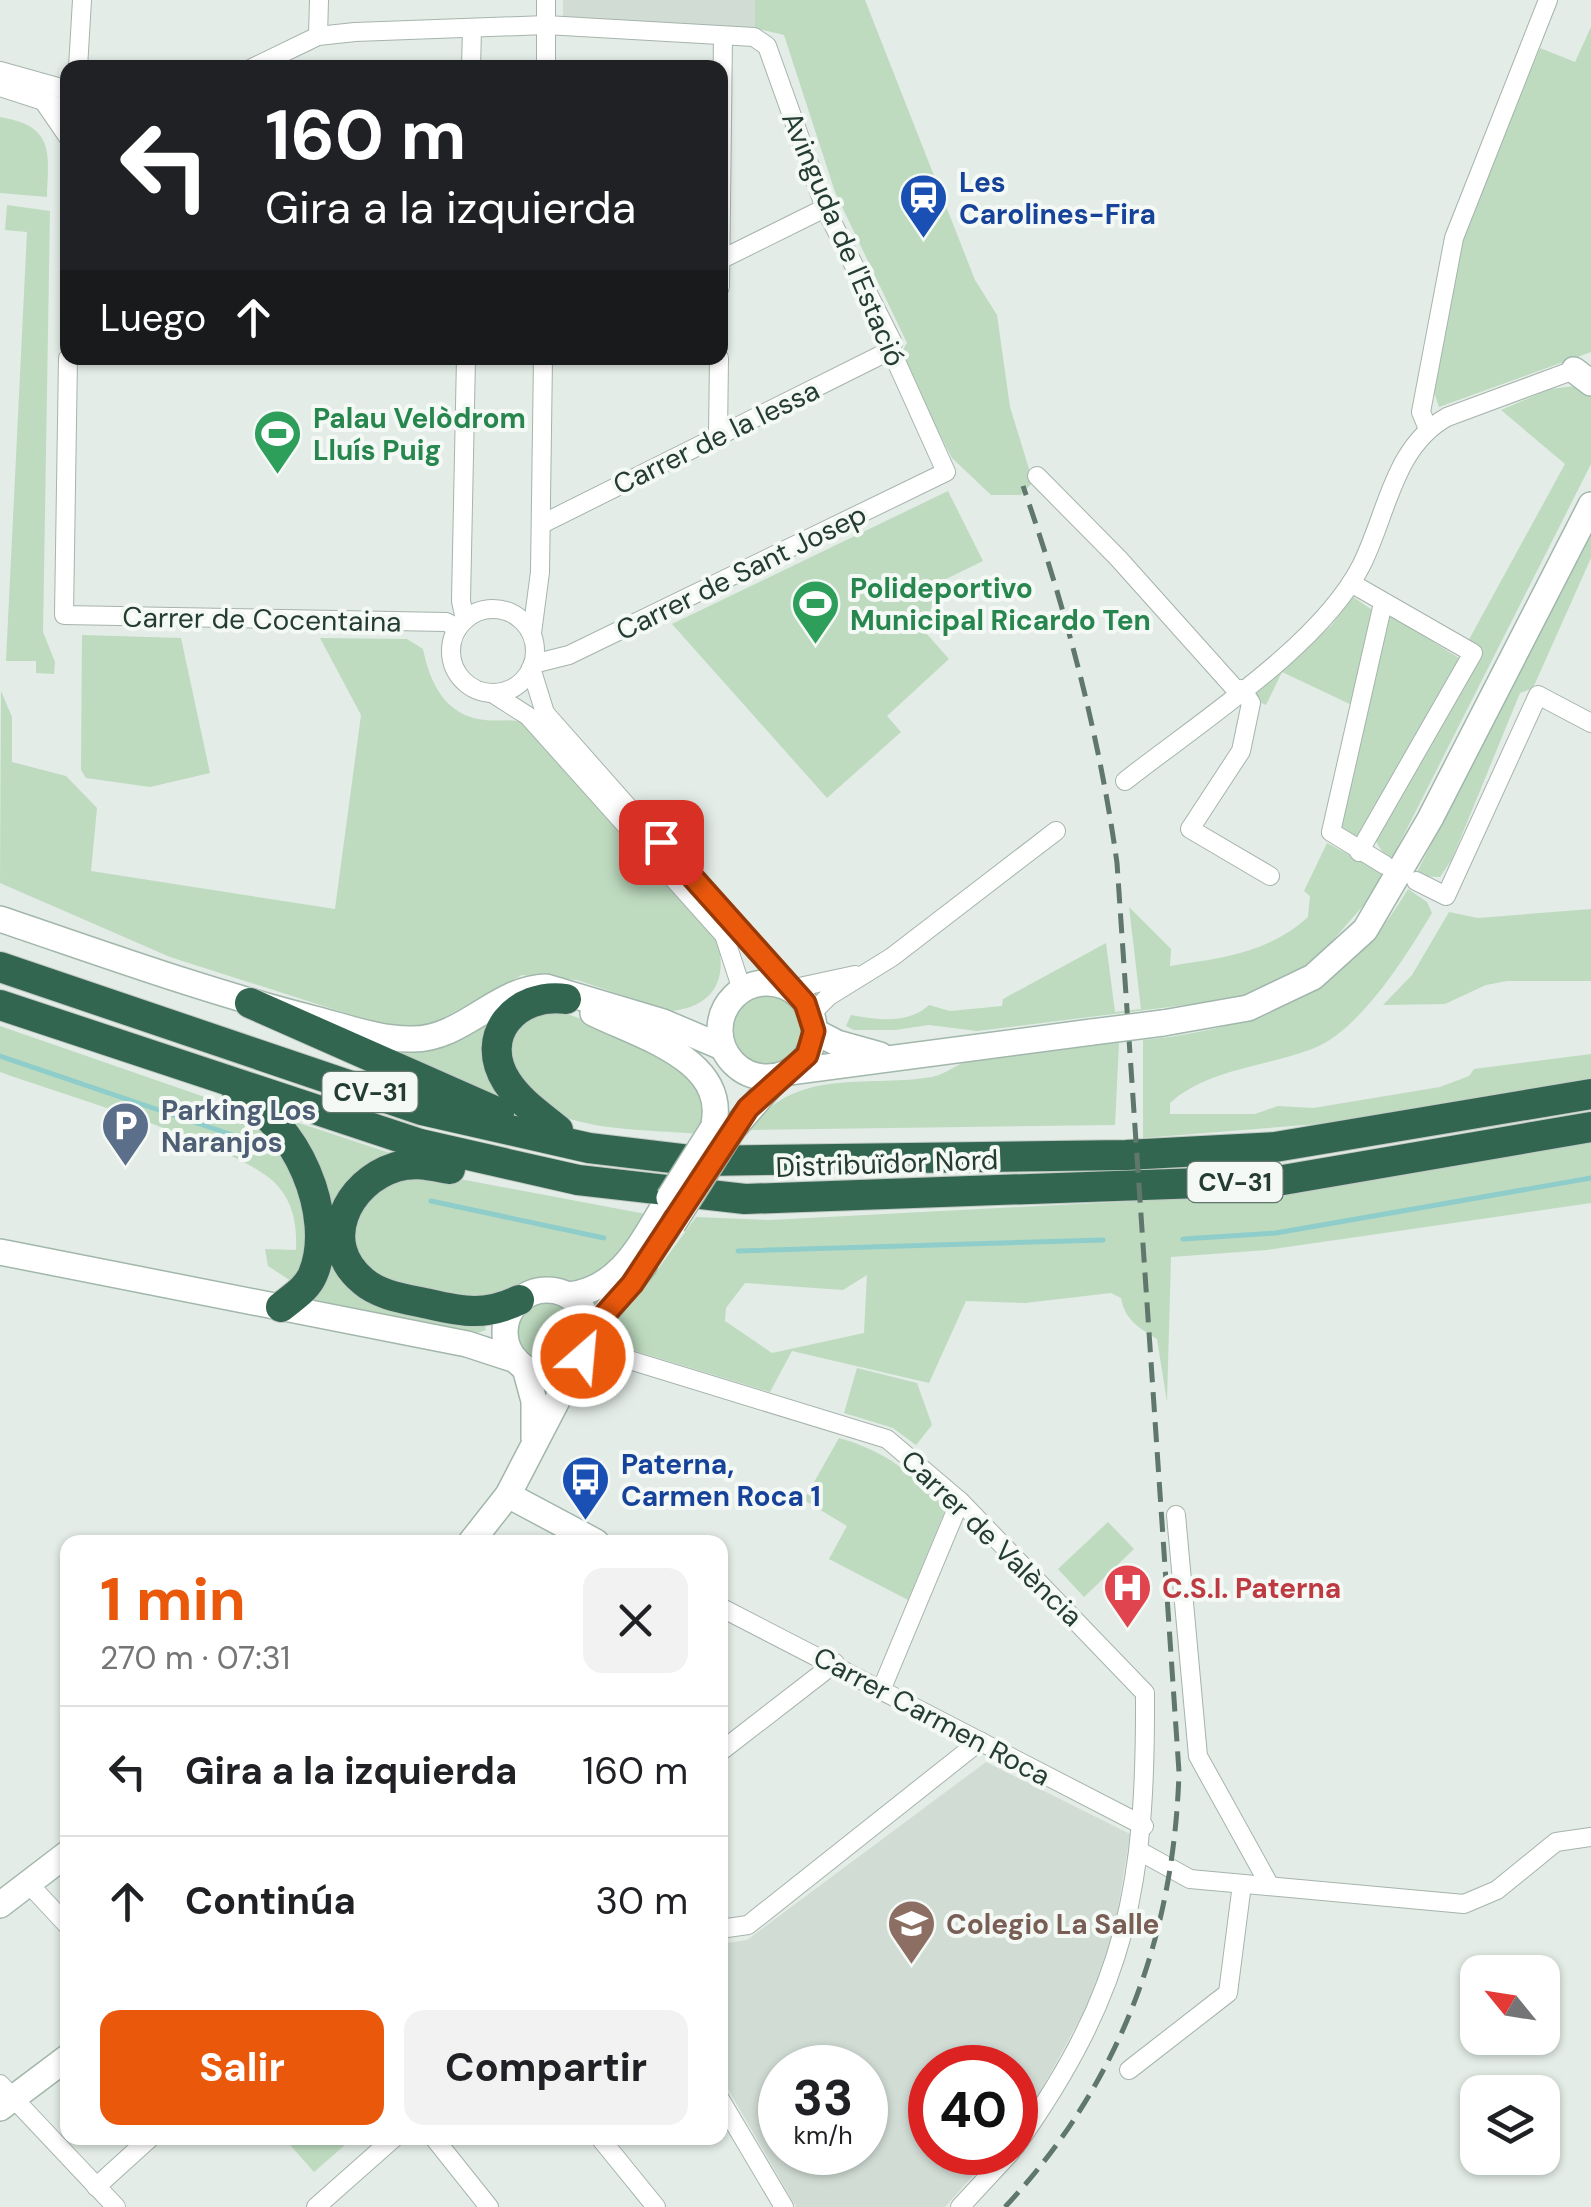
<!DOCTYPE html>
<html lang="es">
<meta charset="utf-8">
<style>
:root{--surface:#fff;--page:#f2f2f2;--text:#202124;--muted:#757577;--line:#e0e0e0;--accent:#ea580c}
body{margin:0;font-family:"DM Sans",sans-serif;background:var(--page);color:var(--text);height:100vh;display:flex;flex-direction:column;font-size:38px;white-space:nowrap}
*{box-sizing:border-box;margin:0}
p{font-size:32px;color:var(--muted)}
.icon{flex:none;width:55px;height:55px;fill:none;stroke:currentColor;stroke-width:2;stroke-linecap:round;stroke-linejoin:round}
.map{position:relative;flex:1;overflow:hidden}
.drawer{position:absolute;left:60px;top:1535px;width:668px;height:610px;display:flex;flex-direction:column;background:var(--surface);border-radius:20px;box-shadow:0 2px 8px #0004}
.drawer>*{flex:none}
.hud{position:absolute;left:60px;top:60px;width:668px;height:305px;border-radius:20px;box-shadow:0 2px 8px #0004;background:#202124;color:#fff;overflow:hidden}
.needle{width:65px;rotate:300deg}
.buttons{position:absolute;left:1460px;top:1955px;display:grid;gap:20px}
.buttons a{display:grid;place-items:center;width:100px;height:100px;border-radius:20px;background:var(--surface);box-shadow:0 2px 8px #0004;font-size:50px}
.speed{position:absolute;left:758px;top:2045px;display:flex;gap:20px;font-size:50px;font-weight:700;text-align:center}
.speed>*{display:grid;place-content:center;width:130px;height:130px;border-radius:50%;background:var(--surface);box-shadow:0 2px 8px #0004;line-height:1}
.speed small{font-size:25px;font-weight:400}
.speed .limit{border:15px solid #d22;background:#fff;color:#111}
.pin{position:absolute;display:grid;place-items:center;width:85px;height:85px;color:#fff;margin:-42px;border-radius:20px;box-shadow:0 5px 15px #0006}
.me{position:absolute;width:110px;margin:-55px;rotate:27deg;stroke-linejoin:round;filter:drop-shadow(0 0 8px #0008)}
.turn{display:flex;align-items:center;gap:35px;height:210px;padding:0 40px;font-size:45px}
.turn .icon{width:130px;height:130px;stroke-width:2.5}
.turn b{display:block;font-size:70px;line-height:85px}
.then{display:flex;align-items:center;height:95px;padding:0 40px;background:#0003;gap:20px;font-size:38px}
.round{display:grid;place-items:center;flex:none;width:105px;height:105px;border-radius:20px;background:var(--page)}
.headline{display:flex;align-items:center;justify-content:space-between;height:170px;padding:0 40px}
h1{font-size:60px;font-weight:700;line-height:75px;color:var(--accent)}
.cta{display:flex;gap:20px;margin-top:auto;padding:20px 40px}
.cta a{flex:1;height:115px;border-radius:20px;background:var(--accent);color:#fff;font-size:40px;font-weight:700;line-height:115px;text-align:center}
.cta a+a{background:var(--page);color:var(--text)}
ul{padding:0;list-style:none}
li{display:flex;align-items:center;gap:30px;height:130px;padding:0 40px;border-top:2px solid var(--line)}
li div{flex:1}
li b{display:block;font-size:38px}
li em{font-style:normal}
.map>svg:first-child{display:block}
.built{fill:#d1dcd5;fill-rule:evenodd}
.green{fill:#bedbc0;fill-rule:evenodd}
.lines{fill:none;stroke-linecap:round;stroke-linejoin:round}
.stream{stroke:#8fcdca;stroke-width:5}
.street-casing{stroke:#a6b4ac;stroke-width:20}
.secondary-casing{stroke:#a2b7ac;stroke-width:28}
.highway-casing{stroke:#c2c8c5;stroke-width:32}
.street{stroke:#fff;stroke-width:18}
.secondary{stroke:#fff;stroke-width:25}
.highway{stroke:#326651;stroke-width:30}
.rail{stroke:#5f776c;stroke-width:5;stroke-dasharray:20 10;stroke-linecap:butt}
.secondary-bridge-casing{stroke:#a2b7ac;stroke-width:28;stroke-linecap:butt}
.secondary-bridge{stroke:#fff;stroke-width:25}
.route-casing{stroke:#983908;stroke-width:25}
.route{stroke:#ea580c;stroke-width:18}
.labels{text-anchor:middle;stroke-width:8;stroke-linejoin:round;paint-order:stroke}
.shield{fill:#f4f9f5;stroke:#62756c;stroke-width:2.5}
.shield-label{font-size:25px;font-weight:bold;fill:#243c31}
.transit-label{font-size:28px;font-weight:bold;fill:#164399;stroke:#f4f9f5;text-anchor:start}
.street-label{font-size:28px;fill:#243c31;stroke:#f4f9f5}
.leisure-label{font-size:28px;font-weight:bold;fill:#27864d;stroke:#f4f9f5;text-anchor:start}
.service-label{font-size:28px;font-weight:bold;fill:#4e5e75;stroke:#f4f9f5;text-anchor:start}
.health-label{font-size:28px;font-weight:bold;fill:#be3a42;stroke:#f4f9f5;text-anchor:start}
.education-label{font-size:28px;font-weight:bold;fill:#785e54;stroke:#f4f9f5;text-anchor:start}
</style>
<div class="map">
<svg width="1591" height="2207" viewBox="0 0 1591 2207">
<rect width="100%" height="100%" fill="#e3ece6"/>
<g class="built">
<path d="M 563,0 L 755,0 L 755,28 L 563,18 Z"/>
<path d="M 986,1762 L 1130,1834 L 1115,1927 L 1096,1989 L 1036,2100 L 1015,2126 L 1015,2068 L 930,2068 L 930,2152 L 993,2153 L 945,2207 L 796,2207 L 720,2075 L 720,1944 L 747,1940 ZM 780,2068 L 865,2068 L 865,2152 L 780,2152 Z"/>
</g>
<g class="green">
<path d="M 755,0 L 865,0 L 975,280 L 997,315 L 1010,407 L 1033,482 L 1021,495 L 991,495 L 952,458 L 899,356 L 907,343 L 835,192 L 784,35 L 755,28 Z"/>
<path d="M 1591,27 L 1591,352 L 1439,407 L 1434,392 L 1460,242 L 1540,48 L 1575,62 Z"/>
<path d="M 0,117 C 54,126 49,151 47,197 L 0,193 Z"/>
<path d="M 7,205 L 50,211 L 43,632 L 55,662 L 54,674 L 36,673 L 36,661 L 6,661 L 27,232 L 5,230 Z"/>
<path d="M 1575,386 L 1591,392 L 1591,464 L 1375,892 L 1322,953 L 1295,972 L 1234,999 L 977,1031 L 929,1025 L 895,1030 L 854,1030 L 846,1026 L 851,1015 C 878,1020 909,1024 929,1005 L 950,1011 L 1002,1006 L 1003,999 L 1106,943 L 1115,1012 L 1141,1009 L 1129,907 L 1171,949 L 1170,966 C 1221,958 1267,954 1308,917 L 1310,896 L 1304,891 L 1327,843 L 1383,873 L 1388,861 L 1375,840 L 1428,742 L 1466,645 L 1565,464 L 1501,410 L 1550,389 Z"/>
<path d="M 948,491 L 983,561 L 944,580 L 941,589 L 935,590 L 926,633 L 949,659 L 887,716 L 901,732 L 827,798 L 672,624 Z"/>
<path d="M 1591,531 L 1591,558 L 1533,688 L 1520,693 L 1452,859 L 1440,877 L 1415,876 Z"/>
<path d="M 1353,597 L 1374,611 L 1354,706 L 1282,672 L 1266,705 L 1253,699 L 1253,695 L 1331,626 Z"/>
<path d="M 1387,613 L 1459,658 L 1459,664 L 1367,830 L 1356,840 L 1341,835 L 1338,819 Z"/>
<path d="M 82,635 L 181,638 L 210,773 L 150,787 L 86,778 L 81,770 Z"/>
<path d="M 320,638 L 407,639 L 423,649 C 430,683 445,716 485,720 C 499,722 509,718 523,723 L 717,941 C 729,980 712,1008 669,1011 L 577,980 L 522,975 L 429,1026 L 389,1027 L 170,957 L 0,883 L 1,691 L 12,717 L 12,762 L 66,776 L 97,808 L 91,871 L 335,909 L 361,715 Z"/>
<path d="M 1408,889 L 1427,902 L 1432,913 C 1406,956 1360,1031 1312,1049 C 1265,1067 1208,1069 1170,1103 L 1170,1114 L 1255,1114 L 1278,1106 L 1313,1108 L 1440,1087 L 1469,1076 L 1474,1069 L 1591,1054 L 1591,1078 L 1318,1124 L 1143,1138 L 1143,1040 C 1260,1028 1347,993 1408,889 Z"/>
<path d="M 1591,909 L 1591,981 L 1507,981 L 1486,985 L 1445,1004 L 1383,1005 L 1412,975 L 1449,912 L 1478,918 Z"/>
<circle cx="766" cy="1030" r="34"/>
<path d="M 559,1011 L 598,1025 L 685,1068 L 712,1114 L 697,1134 C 643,1128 547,1135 516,1080 C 511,1070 511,1053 509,1042 L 527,1016 Z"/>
<path d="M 498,1013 L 525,1117 L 502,1110 L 394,1053 L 434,1047 Z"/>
<path d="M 0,1026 L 245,1111 L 291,1159 L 311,1246 L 308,1264 L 291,1281 L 268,1266 L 265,1249 L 296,1250 C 297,1226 294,1204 277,1185 C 244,1147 57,1093 0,1072 Z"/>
<path d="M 1119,1043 L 1115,1125 L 750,1130 C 794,1066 866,1088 932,1077 C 947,1074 959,1062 974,1059 C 1021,1049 1072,1046 1119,1043 Z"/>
<path d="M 284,1118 L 393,1154 C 332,1188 327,1193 337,1263 L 484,1323 L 486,1330 L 468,1336 L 307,1302 L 321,1277 Z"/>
<path d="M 1591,1142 L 1591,1203 L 1267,1250 L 1171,1257 L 1167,1402 L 1157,1339 C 1139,1328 1125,1320 1121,1298 L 1111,1293 L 1025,1303 L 966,1301 L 929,1383 L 792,1351 L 770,1392 L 609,1343 L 602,1335 L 616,1312 L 639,1295 L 696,1217 L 770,1220 L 1305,1192 ZM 867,1275 L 864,1333 L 772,1353 L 725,1321 L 726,1308 L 745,1283 L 843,1290 Z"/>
<path d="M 419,1175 L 449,1177 L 651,1215 C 639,1232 625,1259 609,1272 C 574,1300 544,1253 495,1303 C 466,1298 415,1297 389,1286 C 354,1271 342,1223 370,1197 C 383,1185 402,1180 419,1175 Z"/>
<circle cx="548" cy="1332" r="32"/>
<path d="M 857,1368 L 917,1383 L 932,1425 L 916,1445 L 893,1428 L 844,1413 Z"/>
<path d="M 839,1438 C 890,1453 909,1472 946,1508 L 908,1600 L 829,1559 L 847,1526 L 804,1500 Z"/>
<path d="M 1108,1522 L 1134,1549 L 1084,1597 L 1058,1569 Z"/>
<path d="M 284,2138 L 353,2138 L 314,2172 Z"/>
</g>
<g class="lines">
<g class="stream">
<path d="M 0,1056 L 250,1141"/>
<path d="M 431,1201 L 604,1238"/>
<path d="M 1183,1239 L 1276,1233 L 1591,1178"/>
<path d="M 738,1251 L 1103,1240"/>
</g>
<defs>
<g id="street">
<path d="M 318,36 L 319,0"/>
<path d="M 78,68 L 82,0"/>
<path d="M 252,68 L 318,36 L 355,32 L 546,25 L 754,37 L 767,46 L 825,208 L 893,343 L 891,350 L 946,472 L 569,655 L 533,664"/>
<path d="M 471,68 L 472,28"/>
<path d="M 546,68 L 546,0"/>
<path d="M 0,71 L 68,90"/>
<path d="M 0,87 L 68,109"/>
<path d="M 44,102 L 68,137"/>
<path d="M 720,260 L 825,208"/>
<path d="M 720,287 L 723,36"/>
<path d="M 68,358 L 64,615 L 446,622 L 458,628"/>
<path d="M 1428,429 L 1421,412 L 1454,238 L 1548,0"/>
<path d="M 718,436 L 719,358"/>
<path d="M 1037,476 L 1118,558 L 1238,692"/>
<path d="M 542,524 L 891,350"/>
<path d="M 1351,583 L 1473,653 L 1359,852"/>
<path d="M 1383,603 L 1331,832 L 1385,865"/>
<circle cx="493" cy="651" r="42"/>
<path d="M 465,620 L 461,601 L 466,358"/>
<path d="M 532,633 L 540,572 L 543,358"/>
<path d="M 531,668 L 545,713 L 788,988"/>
<path d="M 1242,689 L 1251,703 L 1241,751 L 1190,829 L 1270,876"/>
<path d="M 492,693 L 528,716 L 724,935 L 742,990"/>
<path d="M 1125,781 C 1197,724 1320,646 1361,566 C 1387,515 1393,447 1447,417 L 1574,370"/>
<path d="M 1416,881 L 1446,896 L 1538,695 L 1591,723"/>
<path d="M 790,989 L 855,975"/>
<path d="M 811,1014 L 829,996 L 892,957 L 1056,831"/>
<path d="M 587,1347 L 887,1439 L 960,1501 L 1145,1693 C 1146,1884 1128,1988 1015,2147"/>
<path d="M 1176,1515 L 1198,1756 L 1270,1886"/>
<path d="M 720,1607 L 1144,1826"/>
<path d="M 882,1688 L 960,1501"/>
<path d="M 720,1752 L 835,1663"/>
<path d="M 1141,1852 L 1190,1879 L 1464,1904 L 1497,1890 L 1556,1842 L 1591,1837"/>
<path d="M 28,1883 L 68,1926"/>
<path d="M 720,1929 L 748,1925 L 980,1741"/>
<path d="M 1129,2070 L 1228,1993 L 1242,1884"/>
<path d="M 0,2084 L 116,2207"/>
<path d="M 720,2099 L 784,2207"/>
<path d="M 434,2138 L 489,2207"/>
<path d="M 600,2138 L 656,2207"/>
<path d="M 96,2187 L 150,2138"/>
<path d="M 316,2207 L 394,2138"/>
<path d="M 960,2207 L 1011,2152"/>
</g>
<g id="secondary">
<path d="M 1574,370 L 1591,383"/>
<path d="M 0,919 C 104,954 208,992 315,1019 C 346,1027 380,1040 413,1039 C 463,1039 497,988 546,987 L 663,1022 L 722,1047"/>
<circle cx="767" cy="1030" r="47"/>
<path d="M 593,1013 C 639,1036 731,1060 713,1128"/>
<path d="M 1163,1023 L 1248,1008 L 1313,977 L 1365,930 L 1430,819 L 1591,505"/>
<path d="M 814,1031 L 837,1043 L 880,1055"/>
<path d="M 789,1072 L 1092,1032"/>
<path d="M 733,1129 L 779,1076"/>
<path d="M 0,1252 L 467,1344 L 516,1360"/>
<circle cx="547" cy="1332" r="42"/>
<path d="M 569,1295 C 622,1289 643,1239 669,1198"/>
<path d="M 590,1331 L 644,1266"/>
<path d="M 525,1368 L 534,1401 L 534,1438"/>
<path d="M 508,1495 L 596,1542"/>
<path d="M 471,1542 L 508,1495 L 577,1362"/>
<path d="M 0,1905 L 68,1853"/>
<path d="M 0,2108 L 68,2057"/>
</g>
<g id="highway">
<path d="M 0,967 L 422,1110 L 589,1148 L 698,1161 L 1126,1155 L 1275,1147 L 1591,1094"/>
<path d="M 250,1003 L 499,1113"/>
<path d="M 0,1005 L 420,1144 L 578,1180 L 745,1199 L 1283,1180 L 1591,1127"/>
<path d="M 237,1098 C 296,1118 337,1217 313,1274 C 307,1289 293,1297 281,1307"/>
<path d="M 558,1130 C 540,1115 520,1102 507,1082 C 477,1035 517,992 566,999"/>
<path d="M 450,1169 C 432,1166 415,1161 396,1167 C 347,1182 317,1243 363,1281 C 380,1296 407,1299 429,1304 C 463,1312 486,1316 519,1300"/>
</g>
</defs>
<use href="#street" class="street-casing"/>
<use href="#secondary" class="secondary-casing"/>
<use href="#highway" class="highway-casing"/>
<use href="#street" class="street"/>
<use href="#secondary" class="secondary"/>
<use href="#highway" class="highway"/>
<path class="rail" d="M 1005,2207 C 1119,2085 1174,1938 1179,1772 L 1117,863 C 1099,733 1066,610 1023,486"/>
<defs>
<g id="secondary-bridge">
<path d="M 1092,1032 L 1163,1023"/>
<path d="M 669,1198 L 713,1128"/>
<path d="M 673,1224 L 733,1129"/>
</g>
</defs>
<use href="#secondary-bridge" class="secondary-bridge-casing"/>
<use href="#secondary-bridge" class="secondary-bridge"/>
</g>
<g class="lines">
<defs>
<path id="route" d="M 583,1356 L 590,1331 L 632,1284 L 748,1108 L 807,1055 L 814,1031 L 805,1003 L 661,842"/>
</defs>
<use href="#route" class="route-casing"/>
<use href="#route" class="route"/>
</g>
<defs>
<symbol id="station-pin" viewBox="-11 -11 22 30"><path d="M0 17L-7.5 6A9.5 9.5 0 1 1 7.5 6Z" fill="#1a4fb4" stroke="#f4f9f5"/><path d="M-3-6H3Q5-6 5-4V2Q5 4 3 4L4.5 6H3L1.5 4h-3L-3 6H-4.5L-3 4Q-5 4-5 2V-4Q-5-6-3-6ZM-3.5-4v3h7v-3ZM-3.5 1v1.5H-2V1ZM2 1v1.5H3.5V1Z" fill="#fff"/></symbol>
<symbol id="stadium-pin" viewBox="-11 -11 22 30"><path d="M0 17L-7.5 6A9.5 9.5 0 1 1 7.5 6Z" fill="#2e9e5b" stroke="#f4f9f5"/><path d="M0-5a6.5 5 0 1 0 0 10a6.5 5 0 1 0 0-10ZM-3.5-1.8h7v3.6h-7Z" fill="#fff"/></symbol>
<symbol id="parking-pin" viewBox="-11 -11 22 30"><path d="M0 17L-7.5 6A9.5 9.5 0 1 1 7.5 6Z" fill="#5c6f8a" stroke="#f4f9f5"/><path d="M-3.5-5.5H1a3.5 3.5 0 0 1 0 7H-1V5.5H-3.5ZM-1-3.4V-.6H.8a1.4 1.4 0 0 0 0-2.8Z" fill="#fff"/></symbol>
<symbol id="bus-pin" viewBox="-11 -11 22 30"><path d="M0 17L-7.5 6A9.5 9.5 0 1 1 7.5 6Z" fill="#1a4fb4" stroke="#f4f9f5"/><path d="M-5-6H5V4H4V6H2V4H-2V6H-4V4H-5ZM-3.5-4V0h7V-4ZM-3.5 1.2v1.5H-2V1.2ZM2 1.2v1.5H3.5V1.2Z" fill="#fff"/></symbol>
<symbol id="hospital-pin" viewBox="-11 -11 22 30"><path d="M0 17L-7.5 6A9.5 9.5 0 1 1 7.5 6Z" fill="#e0444e" stroke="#f4f9f5"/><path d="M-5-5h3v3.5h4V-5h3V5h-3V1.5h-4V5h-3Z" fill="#fff"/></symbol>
<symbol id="school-pin" viewBox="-11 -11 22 30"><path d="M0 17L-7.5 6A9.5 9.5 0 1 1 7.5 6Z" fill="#8d6e63" stroke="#f4f9f5"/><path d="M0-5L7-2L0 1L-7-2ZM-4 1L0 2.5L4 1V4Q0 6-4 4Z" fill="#fff"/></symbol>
</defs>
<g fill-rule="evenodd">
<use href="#station-pin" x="896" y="170" width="55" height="75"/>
<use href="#stadium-pin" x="250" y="406" width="55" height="75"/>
<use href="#stadium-pin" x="788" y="576" width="55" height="75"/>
<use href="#parking-pin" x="98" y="1098" width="55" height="75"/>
<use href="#bus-pin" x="558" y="1452" width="55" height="75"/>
<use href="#hospital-pin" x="1100" y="1560" width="55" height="75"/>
<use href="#school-pin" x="884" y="1896" width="55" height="75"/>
</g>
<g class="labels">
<g class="shield">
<rect x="322.5" y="1072" width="95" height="40" rx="8"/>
<rect x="1187.5" y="1162" width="95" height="40" rx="8"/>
</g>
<g class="shield-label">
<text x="370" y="1101">CV-31</text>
<text x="1235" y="1191">CV-31</text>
</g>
<g class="transit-label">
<text x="959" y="192">Les<tspan x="959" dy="32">Carolines-Fira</tspan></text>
<text x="621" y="1474">Paterna,<tspan x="621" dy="32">Carmen Roca 1</tspan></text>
</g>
<g class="street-label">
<text transform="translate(844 239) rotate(67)" y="10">Avinguda de l'Estació</text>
<text transform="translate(716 437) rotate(-26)" y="10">Carrer de la Iessa</text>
<text transform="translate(741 572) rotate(-26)" y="10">Carrer de Sant Josep</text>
<text transform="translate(262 619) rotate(1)" y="10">Carrer de Cocentaina</text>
<text transform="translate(887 1163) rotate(-2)" y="10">Distribuïdor Nord</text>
<text transform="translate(992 1538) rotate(44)" y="10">Carrer de València</text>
<text transform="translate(932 1716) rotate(28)" y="10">Carrer Carmen Roca</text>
</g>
<g class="leisure-label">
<text x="313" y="428">Palau Velòdrom<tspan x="313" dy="32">Lluís Puig</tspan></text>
<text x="850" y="598">Polideportivo<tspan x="850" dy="32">Municipal Ricardo Ten</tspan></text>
</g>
<g class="service-label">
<text x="161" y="1120">Parking Los<tspan x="161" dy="32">Naranjos</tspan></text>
</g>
<g class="health-label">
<text x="1162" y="1598">C.S.I. Paterna</text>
</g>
<g class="education-label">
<text x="946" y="1934">Colegio La Salle</text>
</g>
</g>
</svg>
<div class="buttons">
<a><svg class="needle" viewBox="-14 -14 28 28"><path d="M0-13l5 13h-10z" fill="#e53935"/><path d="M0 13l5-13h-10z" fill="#757577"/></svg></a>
<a><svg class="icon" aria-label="layers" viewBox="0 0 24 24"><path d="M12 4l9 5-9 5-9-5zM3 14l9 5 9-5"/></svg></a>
</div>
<div class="speed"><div>33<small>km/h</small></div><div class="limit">40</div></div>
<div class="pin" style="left:661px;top:842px;background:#d93025"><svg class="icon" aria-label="arrive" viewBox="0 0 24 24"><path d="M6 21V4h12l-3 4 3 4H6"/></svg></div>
<svg class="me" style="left:583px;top:1356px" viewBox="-20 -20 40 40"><circle r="17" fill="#ea580c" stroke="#fff" stroke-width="3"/><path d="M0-11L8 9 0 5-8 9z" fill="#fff"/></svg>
<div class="hud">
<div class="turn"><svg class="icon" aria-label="left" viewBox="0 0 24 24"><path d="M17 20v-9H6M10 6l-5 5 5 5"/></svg><div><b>160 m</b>Gira a la izquierda</div></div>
<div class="then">Luego<svg class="icon" aria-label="ahead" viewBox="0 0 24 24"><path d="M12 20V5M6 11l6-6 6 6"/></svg></div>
</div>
<section class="drawer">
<div class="headline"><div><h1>1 min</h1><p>270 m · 07:31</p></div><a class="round"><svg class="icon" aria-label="close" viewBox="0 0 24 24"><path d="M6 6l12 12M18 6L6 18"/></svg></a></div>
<ul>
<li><svg class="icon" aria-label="left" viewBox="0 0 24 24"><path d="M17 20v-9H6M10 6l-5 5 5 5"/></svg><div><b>Gira a la izquierda</b></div><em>160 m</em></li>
<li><svg class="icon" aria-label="ahead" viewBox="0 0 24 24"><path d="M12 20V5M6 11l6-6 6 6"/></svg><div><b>Continúa</b></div><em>30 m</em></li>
</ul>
<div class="cta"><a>Salir</a><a>Compartir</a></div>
</section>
</div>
